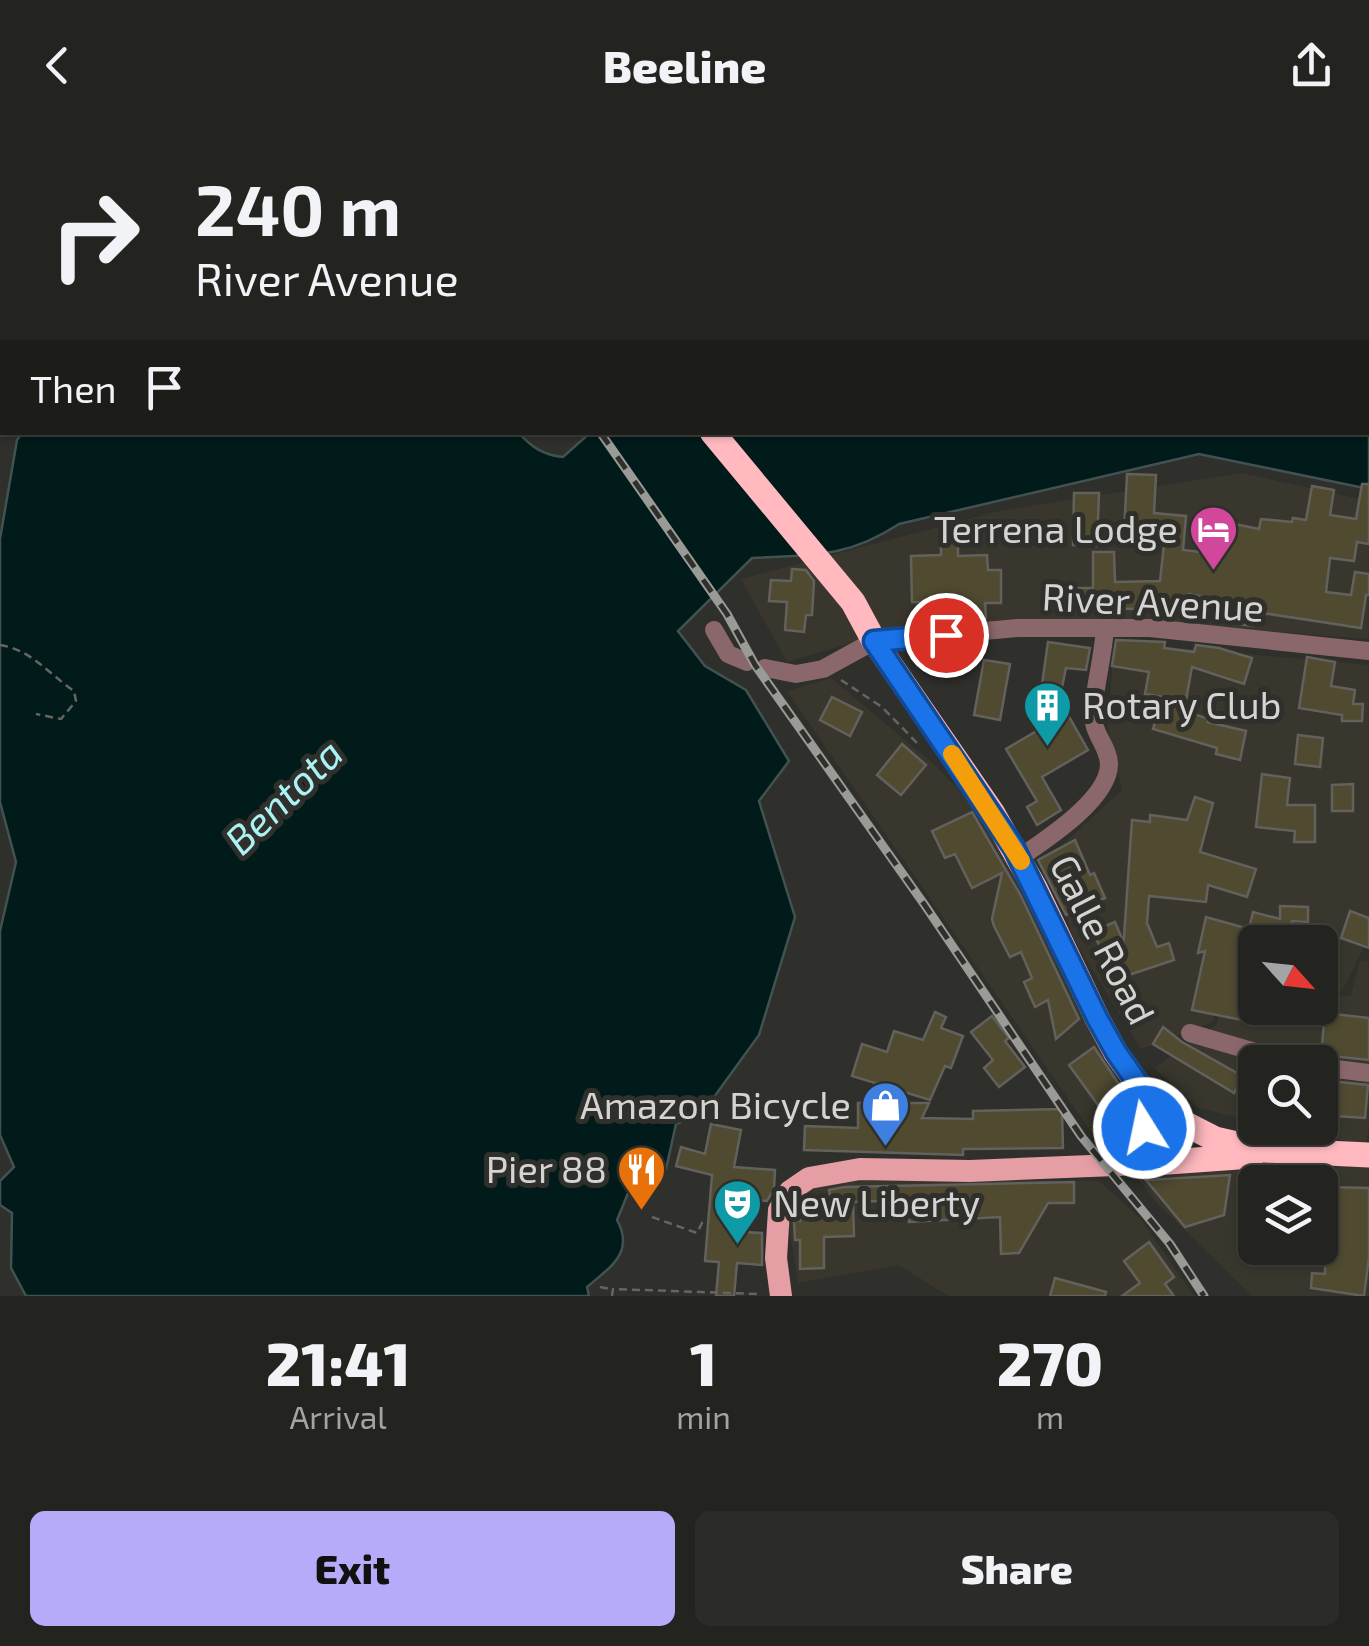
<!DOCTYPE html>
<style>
:root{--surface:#232320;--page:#2b2b29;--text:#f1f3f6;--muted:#a3a4a5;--line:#40403e;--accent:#b6abf8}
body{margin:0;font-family:"Exo 2",sans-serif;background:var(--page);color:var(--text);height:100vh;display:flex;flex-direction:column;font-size:38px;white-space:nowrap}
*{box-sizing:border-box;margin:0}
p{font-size:32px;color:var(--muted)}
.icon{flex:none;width:55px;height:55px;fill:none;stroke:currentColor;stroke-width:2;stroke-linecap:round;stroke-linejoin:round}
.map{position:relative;height:1166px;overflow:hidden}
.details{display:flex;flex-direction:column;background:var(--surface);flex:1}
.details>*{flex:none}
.banner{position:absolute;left:0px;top:0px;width:1370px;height:305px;box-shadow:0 2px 8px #0004,0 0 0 2px var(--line);background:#232320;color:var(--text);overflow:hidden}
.needle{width:65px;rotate:117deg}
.controls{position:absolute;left:1238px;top:795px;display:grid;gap:20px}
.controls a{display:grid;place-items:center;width:100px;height:100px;border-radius:15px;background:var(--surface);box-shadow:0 2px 8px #0004,0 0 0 2px var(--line);font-size:50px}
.pin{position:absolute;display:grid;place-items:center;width:85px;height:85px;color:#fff;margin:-42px;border:5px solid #fff;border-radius:50%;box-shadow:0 2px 10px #0007}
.me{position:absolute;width:110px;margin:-55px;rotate:350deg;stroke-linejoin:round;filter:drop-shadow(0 0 8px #0008)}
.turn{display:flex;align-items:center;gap:35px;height:210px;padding:0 30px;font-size:45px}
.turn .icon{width:130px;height:130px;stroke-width:2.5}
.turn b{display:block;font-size:70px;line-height:85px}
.then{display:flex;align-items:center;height:95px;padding:0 30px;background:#0003;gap:20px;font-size:38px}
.eta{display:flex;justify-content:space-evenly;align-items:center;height:170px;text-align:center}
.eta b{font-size:60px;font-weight:800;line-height:70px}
.button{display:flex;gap:20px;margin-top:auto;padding:20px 30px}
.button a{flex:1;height:115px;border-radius:15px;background:var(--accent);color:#111;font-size:40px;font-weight:800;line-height:115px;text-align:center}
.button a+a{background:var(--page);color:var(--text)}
header{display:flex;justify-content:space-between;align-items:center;height:130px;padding:0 30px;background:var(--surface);font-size:45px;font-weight:800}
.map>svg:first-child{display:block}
.built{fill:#39372d;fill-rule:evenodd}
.water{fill:#011a1a;stroke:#415251;stroke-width:2.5}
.building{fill:#4f4a30;stroke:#62615d;stroke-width:2.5}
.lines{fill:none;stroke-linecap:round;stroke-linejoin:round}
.path{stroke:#666562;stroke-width:2.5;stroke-dasharray:8 5;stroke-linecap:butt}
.minor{stroke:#8a676a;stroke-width:18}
.major{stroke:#e59ea4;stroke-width:22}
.highway{stroke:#ffb9bf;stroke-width:25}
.rail-casing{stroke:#9a9a97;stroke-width:9}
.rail{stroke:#2f2f2b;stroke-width:5;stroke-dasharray:15;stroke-linecap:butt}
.route-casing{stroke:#114b97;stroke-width:25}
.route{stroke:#1a73e8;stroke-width:18}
.slow{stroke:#f59e0b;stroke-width:18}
.labels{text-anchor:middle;stroke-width:10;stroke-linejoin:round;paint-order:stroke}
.poi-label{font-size:38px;fill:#d5d4d2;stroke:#2f2f2b;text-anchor:end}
.street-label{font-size:38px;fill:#d5d4d2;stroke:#2f2f2b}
.water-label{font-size:40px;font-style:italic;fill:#abf2f4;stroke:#2f2f2b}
</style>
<header><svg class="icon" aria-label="back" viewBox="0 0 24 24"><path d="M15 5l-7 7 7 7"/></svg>Beeline<svg class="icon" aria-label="share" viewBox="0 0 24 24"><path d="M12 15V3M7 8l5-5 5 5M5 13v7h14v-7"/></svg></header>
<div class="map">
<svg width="1369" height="1166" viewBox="0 0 1369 1166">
<rect width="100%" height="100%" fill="#2f2f2b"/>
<g class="built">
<path d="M 1242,343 L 1369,371 L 1369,509 L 1117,490 L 903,498 L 787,532 L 741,449 L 999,381 Z"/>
<path d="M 1114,512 L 1369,535 L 1369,807 L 1342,861 L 1325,865 L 1351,866 L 1360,830 L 1369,831 L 1369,998 L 1366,1015 L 1286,998 L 1320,998 L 1320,932 L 1255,932 L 1255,991 L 1198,978 L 1154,938 L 1217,894 L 1227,851 L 1255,861 L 1255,878 L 1320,878 L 1320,812 L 1255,812 L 1224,842 L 1213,892 L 1141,919 L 1073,808 L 1048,728 L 1122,660 L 1108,599 Z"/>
<path d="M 831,548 L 935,635 L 996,699 L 1141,966 L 1100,1015 L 787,561 Z"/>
<path d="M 1369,1034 L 1369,1166 L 1252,1166 L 1157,1073 L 1133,1043 L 1172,1037 L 1311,1038 ZM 1255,1052 L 1320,1052 L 1320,1118 L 1255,1118 Z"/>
<path d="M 891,1049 L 1099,1051 L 1140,1088 L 1194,1166 L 948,1166 L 899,1135 L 798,1153 L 788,1091 L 810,1055 Z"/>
</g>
<path class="water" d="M 482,0 L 1369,0 L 1369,359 L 1199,324 L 899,394 C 847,428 812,425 752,428 L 678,501 L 705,536 L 746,560 L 789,631 L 759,671 L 795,787 L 759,905 L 701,985 L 676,994 L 666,1039 L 633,1051 L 617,1090 C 635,1123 610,1137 587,1157 L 589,1166 L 26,1166 L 11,1138 L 12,1083 L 0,1075 L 0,1051 L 14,1037 L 0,1005 L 0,801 L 16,732 L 0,672 L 0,409 L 17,310 L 22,303 L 518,302 C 531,317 543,325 563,327 L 591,302 L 1368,302 L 1368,2 L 482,2 Z"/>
<g class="building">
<path d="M 1127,344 L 1156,345 L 1154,383 L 1186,386 L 1183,420 L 1208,423 L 1215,390 L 1259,399 L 1261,389 L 1292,392 L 1293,388 L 1306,390 L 1312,356 L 1334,360 L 1330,385 L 1356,389 L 1362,354 L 1369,354 L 1369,414 L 1357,412 L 1354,431 L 1330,428 L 1326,462 L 1351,465 L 1355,442 L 1369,444 L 1369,465 L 1366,465 L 1361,498 L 1256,482 L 1254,496 L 1235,494 L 1240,474 L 1189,464 L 1188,473 L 1140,469 L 1140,479 L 1083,478 L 1083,482 L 1066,482 L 1066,458 L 1093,458 L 1093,422 L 1114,422 L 1115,452 L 1160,451 L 1164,415 L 1156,415 L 1156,406 L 1124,405 Z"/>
<path d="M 1074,363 L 1099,363 L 1097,416 L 1073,415 Z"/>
<path d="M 941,394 L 958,394 L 958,426 L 987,425 L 988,440 L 1001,440 L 1001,473 L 985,473 L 986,488 L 969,488 L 969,473 L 912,472 L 911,426 L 941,425 Z"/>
<path d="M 792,439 L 806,440 L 814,451 L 812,485 L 806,485 L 804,502 L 785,500 L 787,472 L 769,471 L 771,450 L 791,451 Z"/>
<path d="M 1116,510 L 1165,512 L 1164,518 L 1194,522 L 1196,515 L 1219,518 L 1252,528 L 1244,554 L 1192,537 L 1184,581 L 1209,589 L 1208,592 L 1246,601 L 1240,630 L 1216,624 L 1217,618 L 1153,599 L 1163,567 L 1145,564 L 1149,542 L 1112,536 Z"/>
<path d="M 1048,512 L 1090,518 L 1086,540 L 1066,538 L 1062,557 L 1042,554 Z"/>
<path d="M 1307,527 L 1335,532 L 1331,556 L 1355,560 L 1353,574 L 1363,574 L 1362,591 L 1342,591 L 1342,585 L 1299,578 Z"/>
<path d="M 984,530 L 1010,534 L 1000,590 L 974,585 Z"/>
<path d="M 832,567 L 862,582 L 850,606 L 820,590 Z"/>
<path d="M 1067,583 L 1088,620 L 1042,647 L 1061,680 L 1037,695 L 1027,677 L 1037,671 L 1006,619 Z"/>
<path d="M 1298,605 L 1323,608 L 1320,637 L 1295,634 Z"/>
<path d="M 902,614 L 926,635 L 901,665 L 877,645 Z"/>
<path d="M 1262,644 L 1290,648 L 1287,675 L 1315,675 L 1315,712 L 1294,712 L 1295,701 L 1256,697 Z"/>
<path d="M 1353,654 L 1353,681 L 1332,681 L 1332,655 Z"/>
<path d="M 1195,667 L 1213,673 L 1200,722 L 1256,739 L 1247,767 L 1208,755 L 1206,772 L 1149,766 L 1147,793 L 1157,817 L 1169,813 L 1174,830 L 1126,846 L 1122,836 L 1132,690 L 1150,692 L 1150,685 L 1187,690 Z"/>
<path d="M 972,682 L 1021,766 L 1079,889 L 1056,909 L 1048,870 L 1035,877 L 1024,852 L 1032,848 L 1021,822 L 1010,827 L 994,796 L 992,789 L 1002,743 L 972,758 L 955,724 L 945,728 L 932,701 Z"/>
<path d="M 1075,710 L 1090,745 L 1094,743 L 1105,768 L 1066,785 L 1038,730 Z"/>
<path d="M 1280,776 L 1308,777 L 1308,792 L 1292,791 L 1286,812 L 1255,812 L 1255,863 L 1251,881 L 1244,879 L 1242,890 L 1192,880 L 1205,821 L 1198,823 L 1206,787 L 1249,799 L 1253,782 L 1280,789 Z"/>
<path d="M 1350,781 L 1369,788 L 1369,818 L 1341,808 Z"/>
<path d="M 1115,792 L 1123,811 L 1101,820 L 1093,801 Z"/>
<path d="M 935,882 L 946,887 L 941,898 L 963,906 L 951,938 L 945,936 L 930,970 L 852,946 L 862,914 L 887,922 L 894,901 L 923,910 Z"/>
<path d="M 1325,883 L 1369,888 L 1369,930 L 1321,925 Z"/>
<path d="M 992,886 L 1009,908 L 1005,911 L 1025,937 L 999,957 L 984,938 L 993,930 L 971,902 Z"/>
<path d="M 1163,897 L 1182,912 L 1244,947 L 1234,963 L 1153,914 Z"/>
<path d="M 1094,917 L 1126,965 L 1103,982 L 1069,935 Z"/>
<path d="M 1320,950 L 1368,955 L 1365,988 L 1320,985 Z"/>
<path d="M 858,973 L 929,973 L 922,988 L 973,989 L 973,981 L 1062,979 L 1063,1018 L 963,1019 L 963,1025 L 804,1020 L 805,996 L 858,998 Z"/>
<path d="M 711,994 L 741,1000 L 734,1037 L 775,1040 L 774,1059 L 767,1071 L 747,1069 L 744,1102 L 762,1103 L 762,1135 L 737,1133 L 734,1166 L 716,1166 L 719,1132 L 705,1131 L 712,1045 L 676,1036 L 681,1017 L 705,1024 Z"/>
<path d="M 1230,1045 L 1224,1085 L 1185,1097 L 1146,1050 Z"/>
<path d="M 1074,1052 L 1074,1073 L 1048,1073 L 1019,1123 L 1001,1124 L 1000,1087 L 909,1092 L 908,1070 L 853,1072 L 854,1106 L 824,1107 L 824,1138 L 800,1139 L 800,1110 L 795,1110 L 794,1091 L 800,1091 L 799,1075 L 810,1066 L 830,1065 L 829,1060 L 844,1057 Z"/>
<path d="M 1327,1057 L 1369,1058 L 1369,1127 L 1364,1166 L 1311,1158 L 1312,1143 L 1325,1144 Z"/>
<path d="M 1149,1112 L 1174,1147 L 1165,1154 L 1174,1166 L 1122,1166 L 1140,1153 L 1124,1131 Z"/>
<path d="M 1055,1148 L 1106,1162 L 1105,1166 L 1050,1166 Z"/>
</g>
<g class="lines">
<g class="path">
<path d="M 0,515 C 30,519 49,544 74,561 L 76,571 L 61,589 L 36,584"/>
<path d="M 841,550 L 882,577 L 919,615"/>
<path d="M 652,1087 L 697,1103 L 702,1093 L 708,1091"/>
<path d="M 745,1092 L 756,1093"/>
<path d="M 600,1157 L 611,1159"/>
<path d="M 612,1166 L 613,1159 L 759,1164"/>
</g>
<g class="minor">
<path d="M 125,2 L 126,0"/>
<path d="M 0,142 L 2,139"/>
<path d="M 714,500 L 728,524 L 747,532"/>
<path d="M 765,538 L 796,544 L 823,539 L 874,511 L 1018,498 L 1150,498 L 1369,521"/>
<path d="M 1019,728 C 1045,710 1108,670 1109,635 C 1109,616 1092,604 1093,583 C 1095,555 1103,527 1105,498"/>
<path d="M 1190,903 L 1290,932"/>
<path d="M 1320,937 L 1369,943"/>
</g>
<g class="major">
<path d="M 1107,1034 C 1134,1014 1152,998 1144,962"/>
<path d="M 781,1166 L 776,1128 L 779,1080 L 790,1061 L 809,1048 L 860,1039 L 970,1041 L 1140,1034 C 1166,1026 1171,1011 1168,985"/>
</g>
<g class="highway">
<path d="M 382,0 L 386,2"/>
<path d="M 712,302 L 853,472 L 874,511 L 992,682 L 1035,758 L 1097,888 L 1116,923 L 1144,962 L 1168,985 L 1215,1009 L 1263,1020 L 1369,1025"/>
<path d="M 1140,1034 L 1252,1026"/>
</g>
<defs>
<g id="rail">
<path d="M 382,0 L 384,2"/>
<path d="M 600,302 L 727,484 L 755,535 L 924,774 L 1081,1006 L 1170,1114 L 1204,1166"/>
</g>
</defs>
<use href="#rail" class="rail-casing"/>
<use href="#rail" class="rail"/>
</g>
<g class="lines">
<defs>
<path id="route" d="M 946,505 L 874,511 L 1014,718 L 1097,888 L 1116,922 L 1144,962 L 1148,981 L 1144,998"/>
</defs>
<use href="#route" class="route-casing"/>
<use href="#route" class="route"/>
<path class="slow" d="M 952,624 L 1021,731"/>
</g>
<defs>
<symbol id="hotel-pin" viewBox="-11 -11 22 30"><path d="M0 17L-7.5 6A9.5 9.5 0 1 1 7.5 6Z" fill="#d1479c" stroke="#2f2f2b"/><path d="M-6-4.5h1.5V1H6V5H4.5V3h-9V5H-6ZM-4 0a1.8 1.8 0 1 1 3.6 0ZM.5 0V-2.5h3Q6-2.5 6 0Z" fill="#fff"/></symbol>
<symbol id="building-pin" viewBox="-11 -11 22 30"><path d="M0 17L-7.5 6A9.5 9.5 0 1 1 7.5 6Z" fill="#0f9aa8" stroke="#2f2f2b"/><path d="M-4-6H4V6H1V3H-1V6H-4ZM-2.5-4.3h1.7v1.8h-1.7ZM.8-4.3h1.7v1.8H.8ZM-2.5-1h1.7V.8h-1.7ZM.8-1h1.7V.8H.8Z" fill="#fff"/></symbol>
<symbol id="shop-pin" viewBox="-11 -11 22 30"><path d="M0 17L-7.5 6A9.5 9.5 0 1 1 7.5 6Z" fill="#3f7fe0" stroke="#2f2f2b"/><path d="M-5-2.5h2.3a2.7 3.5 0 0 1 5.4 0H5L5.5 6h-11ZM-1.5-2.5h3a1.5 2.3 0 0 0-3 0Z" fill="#fff"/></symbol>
<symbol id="restaurant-pin" viewBox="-11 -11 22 30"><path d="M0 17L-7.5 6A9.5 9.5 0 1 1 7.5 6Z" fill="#e8710a" stroke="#2f2f2b"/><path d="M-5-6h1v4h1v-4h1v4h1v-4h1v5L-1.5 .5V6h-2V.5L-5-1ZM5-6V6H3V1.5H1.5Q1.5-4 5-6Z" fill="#fff"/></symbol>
<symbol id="theatre-pin" viewBox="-11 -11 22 30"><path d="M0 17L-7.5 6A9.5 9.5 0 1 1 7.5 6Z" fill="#0f9aa8" stroke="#2f2f2b"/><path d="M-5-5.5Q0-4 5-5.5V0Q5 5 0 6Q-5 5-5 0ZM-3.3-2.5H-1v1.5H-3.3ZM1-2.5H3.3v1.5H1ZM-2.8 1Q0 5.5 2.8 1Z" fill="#fff"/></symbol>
</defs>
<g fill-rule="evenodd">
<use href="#hotel-pin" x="1186" y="372" width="55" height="75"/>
<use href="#building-pin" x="1020" y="548" width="55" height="75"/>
<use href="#shop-pin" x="858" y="948" width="55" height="75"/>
<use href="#restaurant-pin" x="614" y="1012" width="55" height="75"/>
<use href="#theatre-pin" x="710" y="1046" width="55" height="75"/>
</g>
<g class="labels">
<g class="poi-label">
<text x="1178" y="413">Terrena Lodge</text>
<text x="1082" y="589" text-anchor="start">Rotary Club</text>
<text x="851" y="989">Amazon Bicycle</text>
<text x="607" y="1053">Pier 88</text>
<text x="773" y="1087" text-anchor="start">New Liberty</text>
</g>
<g class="street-label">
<text transform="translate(1153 473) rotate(3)" y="13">River Avenue</text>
<text transform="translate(1102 810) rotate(63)" y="13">Galle Road</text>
</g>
<g class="water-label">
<text transform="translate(284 667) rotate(-44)" y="14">Bentota</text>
</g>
</g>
</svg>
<div class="controls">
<a><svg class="needle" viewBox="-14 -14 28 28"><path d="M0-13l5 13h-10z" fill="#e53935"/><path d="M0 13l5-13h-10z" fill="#a3a4a5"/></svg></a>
<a><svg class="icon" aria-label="search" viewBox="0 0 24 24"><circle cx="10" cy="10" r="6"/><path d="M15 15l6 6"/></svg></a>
<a><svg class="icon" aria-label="layers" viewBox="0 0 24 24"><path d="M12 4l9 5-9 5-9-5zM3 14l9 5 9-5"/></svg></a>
</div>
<div class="pin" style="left:946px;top:505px;background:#d93025"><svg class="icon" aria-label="arrive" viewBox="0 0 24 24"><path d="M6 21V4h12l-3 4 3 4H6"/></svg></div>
<svg class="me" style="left:1144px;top:998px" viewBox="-20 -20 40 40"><circle r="17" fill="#1a73e8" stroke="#fff" stroke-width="3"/><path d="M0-11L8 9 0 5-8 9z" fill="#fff"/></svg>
<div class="banner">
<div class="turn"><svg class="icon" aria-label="right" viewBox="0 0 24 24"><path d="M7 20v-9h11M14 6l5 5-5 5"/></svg><div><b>240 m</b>River Avenue</div></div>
<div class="then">Then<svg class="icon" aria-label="arrive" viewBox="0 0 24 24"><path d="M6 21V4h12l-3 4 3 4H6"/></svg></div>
</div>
</div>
<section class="details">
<div class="eta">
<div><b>21:41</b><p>Arrival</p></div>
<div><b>1</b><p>min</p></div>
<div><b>270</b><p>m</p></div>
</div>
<div class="button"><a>Exit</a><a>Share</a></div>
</section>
